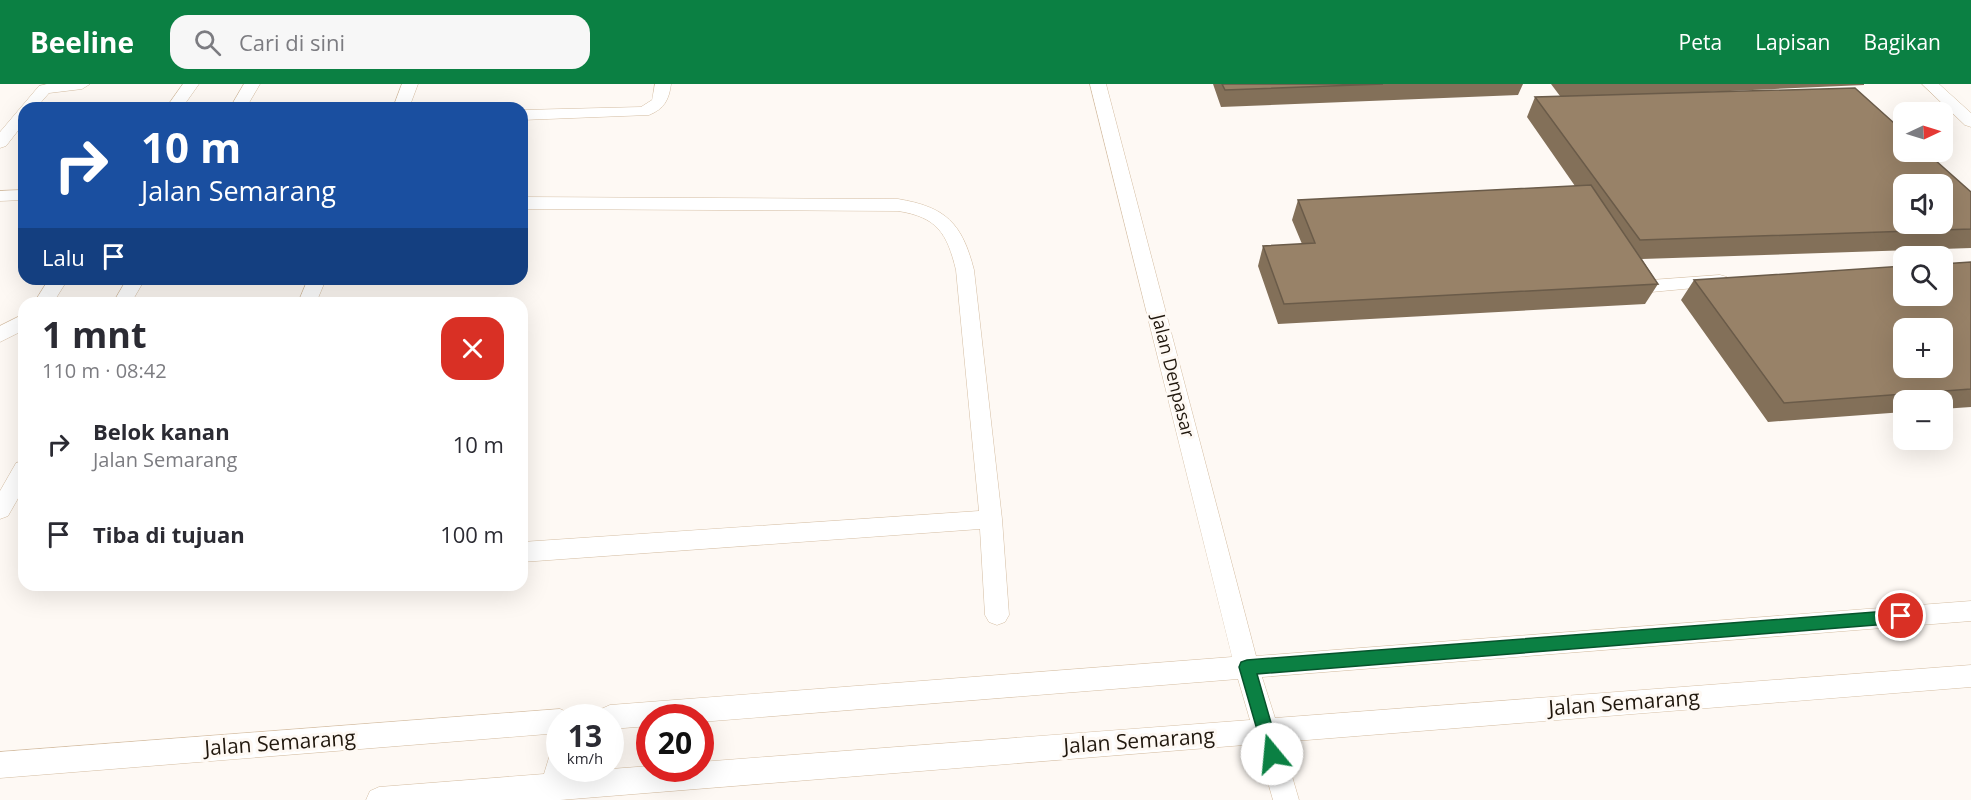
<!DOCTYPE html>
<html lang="id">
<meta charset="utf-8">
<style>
:root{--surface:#fff;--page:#f7f7f7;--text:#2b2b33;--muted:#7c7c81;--accent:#0b8043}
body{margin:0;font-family:"Open Sans",sans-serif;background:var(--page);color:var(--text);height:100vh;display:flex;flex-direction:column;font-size:22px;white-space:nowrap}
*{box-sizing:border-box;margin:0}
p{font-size:20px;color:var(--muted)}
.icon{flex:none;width:33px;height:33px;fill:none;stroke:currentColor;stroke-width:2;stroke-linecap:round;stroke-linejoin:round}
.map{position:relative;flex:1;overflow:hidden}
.side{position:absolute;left:18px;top:213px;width:510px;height:294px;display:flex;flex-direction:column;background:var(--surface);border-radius:18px;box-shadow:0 6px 24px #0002}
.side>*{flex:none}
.banner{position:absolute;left:18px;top:18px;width:510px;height:183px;border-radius:18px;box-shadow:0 6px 24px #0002;background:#1a4fa0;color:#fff;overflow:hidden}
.needle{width:39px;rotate:86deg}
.buttons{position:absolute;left:1893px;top:18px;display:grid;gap:12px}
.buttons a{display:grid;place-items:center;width:60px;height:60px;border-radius:12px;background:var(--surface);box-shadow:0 6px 24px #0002;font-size:30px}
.speed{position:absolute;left:546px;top:620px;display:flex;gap:12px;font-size:30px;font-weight:700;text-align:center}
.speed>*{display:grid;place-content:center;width:78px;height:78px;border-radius:50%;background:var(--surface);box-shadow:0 6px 24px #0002;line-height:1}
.speed small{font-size:15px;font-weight:400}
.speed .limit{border:9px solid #d22;background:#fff;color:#111}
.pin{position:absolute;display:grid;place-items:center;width:51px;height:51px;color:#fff;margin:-26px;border:3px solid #fff;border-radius:50%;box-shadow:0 2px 6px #0007}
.me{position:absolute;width:66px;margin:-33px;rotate:343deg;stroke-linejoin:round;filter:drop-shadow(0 0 4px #0008)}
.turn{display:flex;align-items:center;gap:21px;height:126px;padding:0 24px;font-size:27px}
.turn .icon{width:78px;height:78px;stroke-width:2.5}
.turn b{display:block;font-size:42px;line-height:51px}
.then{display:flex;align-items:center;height:57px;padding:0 24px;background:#0003;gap:12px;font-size:22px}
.round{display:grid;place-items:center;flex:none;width:63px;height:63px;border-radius:18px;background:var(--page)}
.overview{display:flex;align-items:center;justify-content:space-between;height:102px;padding:0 24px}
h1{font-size:36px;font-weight:700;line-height:45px}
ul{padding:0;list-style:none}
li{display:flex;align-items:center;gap:18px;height:90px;padding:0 24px}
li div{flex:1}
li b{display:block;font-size:22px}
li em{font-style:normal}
header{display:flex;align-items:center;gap:36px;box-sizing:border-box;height:84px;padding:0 30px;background:var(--accent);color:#fff}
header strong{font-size:28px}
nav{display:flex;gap:33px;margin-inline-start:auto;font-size:21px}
.search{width:420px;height:54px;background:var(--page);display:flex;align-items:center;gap:15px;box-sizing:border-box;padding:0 21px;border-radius:18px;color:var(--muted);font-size:22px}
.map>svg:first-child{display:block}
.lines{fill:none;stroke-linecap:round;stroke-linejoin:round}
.service-casing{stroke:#d4bda2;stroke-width:1}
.service{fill:#fff;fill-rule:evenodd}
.wall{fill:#837059}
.building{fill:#988268;stroke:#6a5b49;stroke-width:1.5;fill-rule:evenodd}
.route{fill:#0b8043;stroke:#07532c;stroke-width:1.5}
.labels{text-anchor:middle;stroke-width:6;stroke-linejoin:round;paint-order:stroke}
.street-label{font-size:18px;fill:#21180e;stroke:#fef9f4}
.near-street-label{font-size:21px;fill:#21180e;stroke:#fef9f4}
</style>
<header>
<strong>Beeline</strong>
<div class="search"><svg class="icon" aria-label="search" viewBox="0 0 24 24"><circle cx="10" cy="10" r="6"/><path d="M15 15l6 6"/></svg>Cari di sini</div>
<nav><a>Peta</a><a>Lapisan</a><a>Bagikan</a></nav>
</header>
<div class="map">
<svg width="1971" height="716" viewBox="0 0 1971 716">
<rect width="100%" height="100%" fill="#fef9f4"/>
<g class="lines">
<defs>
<g id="service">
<path d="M 47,0 L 90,0 L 82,5 L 49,9 L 36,24 L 24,24 L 24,39 L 6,62 L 0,64 L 0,48 L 39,2 Z"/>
<path d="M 183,0 L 199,0 L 182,24 L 166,24 Z"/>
<path d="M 244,0 L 260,0 L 246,24 L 230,24 Z"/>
<path d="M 402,0 L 418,0 L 409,24 L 393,24 Z"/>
<path d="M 655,0 L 671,0 C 669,16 664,25 649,31 L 522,36 L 522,26 L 641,23 L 652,16 Z"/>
<path d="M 1090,0 L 1106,0 L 1256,572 L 1971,517 L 1971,537 L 1262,593 L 1275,634 L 1971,581 L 1971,603 L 1282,658 L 1299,716 L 1273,716 L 1257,660 L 560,716 L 366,716 L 370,707 L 379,703 L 544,690 L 551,667 L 560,664 L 560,684 L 572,684 L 571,688 L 650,682 L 650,684 L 700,684 L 700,678 L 1250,636 L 1238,595 L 700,638 L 700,633 L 650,633 L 650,642 L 610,645 L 610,633 L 597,633 L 601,625 L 610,621 L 1232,573 Z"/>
<path d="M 1922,0 L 1939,0 L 1971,29 L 1971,43 L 1965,41 Z"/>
<path d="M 24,106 L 24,116 L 0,117 L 0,107 Z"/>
<path d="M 522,113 L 898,115 C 946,123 962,139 974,186 L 1002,435 L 1009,531 L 1005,538 L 997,541 L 989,538 L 985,531 L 980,445 L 522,478 L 522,458 L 979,427 L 956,186 C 947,149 937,133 898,127 L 522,125 Z"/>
<path d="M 1720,191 L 1727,193 L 1729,197 L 1727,201 L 1651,208 L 1644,207 L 1642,202 L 1644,197 L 1651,196 Z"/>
<path d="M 49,195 L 68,195 L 53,219 L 34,219 Z"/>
<path d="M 127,195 L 145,195 L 131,219 L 113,219 Z"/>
<path d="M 308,195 L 326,195 L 316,219 L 298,219 Z"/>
<path d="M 24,230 L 24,246 L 0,258 L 0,242 Z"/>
<path d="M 24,377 L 24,404 L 8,432 L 0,435 L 0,407 L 16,379 Z"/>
<path d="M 560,625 L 569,629 L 571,633 L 560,633 L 560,649 L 0,694 L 0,668 Z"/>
</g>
</defs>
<use href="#service" class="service-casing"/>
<use href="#service" class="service"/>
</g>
<g class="wall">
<path d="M 1213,0 L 1523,0 L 1518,11 L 1221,23 Z"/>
<path d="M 1551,0 L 1864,0 L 1864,1 L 1708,8 L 1971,108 L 1971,164 L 1642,175 L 1658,200 L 1645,220 L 1278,240 L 1258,182 L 1263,162 L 1302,160 L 1292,136 L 1298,116 L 1575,102 L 1527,33 L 1535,13 L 1560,12 Z"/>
<path d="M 1971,178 L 1971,323 L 1942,325 L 1942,316 L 1904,316 L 1904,328 L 1768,338 L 1681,216 L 1694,196 Z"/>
</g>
<g class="building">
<path d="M 1222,0 L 1383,0 L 1225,6 Z"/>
<path d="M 1855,4 L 1904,48 L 1904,68 L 1926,68 L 1971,108 L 1971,145 L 1640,156 L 1535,13 ZM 1904,100 L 1942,100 L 1942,140 L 1904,140 Z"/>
<path d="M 1591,101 L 1658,200 L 1284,220 L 1263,162 L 1315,159 L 1298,116 Z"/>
<path d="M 1971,178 L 1971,305 L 1784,319 L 1694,196 L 1904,182 L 1904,212 L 1942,212 L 1942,180 ZM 1904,244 L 1942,244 L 1942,284 L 1904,284 Z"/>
</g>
<path class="route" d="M 1901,526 L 1906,528 L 1909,532 L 1906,537 L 1901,539 L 1257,590 L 1280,670 L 1278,676 L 1272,678 L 1266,676 L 1264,670 L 1239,583 L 1241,578 L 1247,576 Z"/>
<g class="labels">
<g class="street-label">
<text transform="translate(1173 292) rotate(76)" y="6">Jalan Denpasar</text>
</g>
<g class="near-street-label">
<text transform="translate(1624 619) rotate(-4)" y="7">Jalan Semarang</text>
<text transform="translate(1139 657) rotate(-4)" y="7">Jalan Semarang</text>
<text transform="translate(280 659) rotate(-4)" y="7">Jalan Semarang</text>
</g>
</g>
</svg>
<div class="buttons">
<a><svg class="needle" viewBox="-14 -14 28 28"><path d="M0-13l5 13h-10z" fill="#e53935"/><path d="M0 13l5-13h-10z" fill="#7c7c81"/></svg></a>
<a><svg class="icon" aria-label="sound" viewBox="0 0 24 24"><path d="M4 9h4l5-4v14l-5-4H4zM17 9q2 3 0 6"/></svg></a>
<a><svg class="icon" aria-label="search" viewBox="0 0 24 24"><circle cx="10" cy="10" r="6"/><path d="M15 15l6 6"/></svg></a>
<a>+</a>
<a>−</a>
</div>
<div class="speed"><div>13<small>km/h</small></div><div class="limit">20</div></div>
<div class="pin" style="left:1901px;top:532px;background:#d93025"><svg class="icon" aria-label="arrive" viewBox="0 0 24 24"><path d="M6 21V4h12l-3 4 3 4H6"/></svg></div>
<svg class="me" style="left:1272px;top:670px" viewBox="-20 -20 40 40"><circle r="19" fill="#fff"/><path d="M0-13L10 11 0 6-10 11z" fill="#0b8043"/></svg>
<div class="banner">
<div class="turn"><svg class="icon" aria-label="right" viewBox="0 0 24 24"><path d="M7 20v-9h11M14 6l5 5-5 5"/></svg><div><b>10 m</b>Jalan Semarang</div></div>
<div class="then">Lalu<svg class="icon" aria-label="arrive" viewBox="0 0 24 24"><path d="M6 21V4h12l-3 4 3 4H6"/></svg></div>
</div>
<section class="side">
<div class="overview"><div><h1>1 mnt</h1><p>110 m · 08:42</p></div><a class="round" style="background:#d93025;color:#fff"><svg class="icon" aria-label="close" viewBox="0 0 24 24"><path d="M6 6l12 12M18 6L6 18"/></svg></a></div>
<ul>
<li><svg class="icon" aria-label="right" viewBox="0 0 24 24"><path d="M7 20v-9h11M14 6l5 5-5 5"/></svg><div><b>Belok kanan</b><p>Jalan Semarang</p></div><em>10 m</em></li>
<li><svg class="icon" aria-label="arrive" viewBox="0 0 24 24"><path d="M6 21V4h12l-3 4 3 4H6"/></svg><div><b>Tiba di tujuan</b></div><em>100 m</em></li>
</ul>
</section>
</div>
